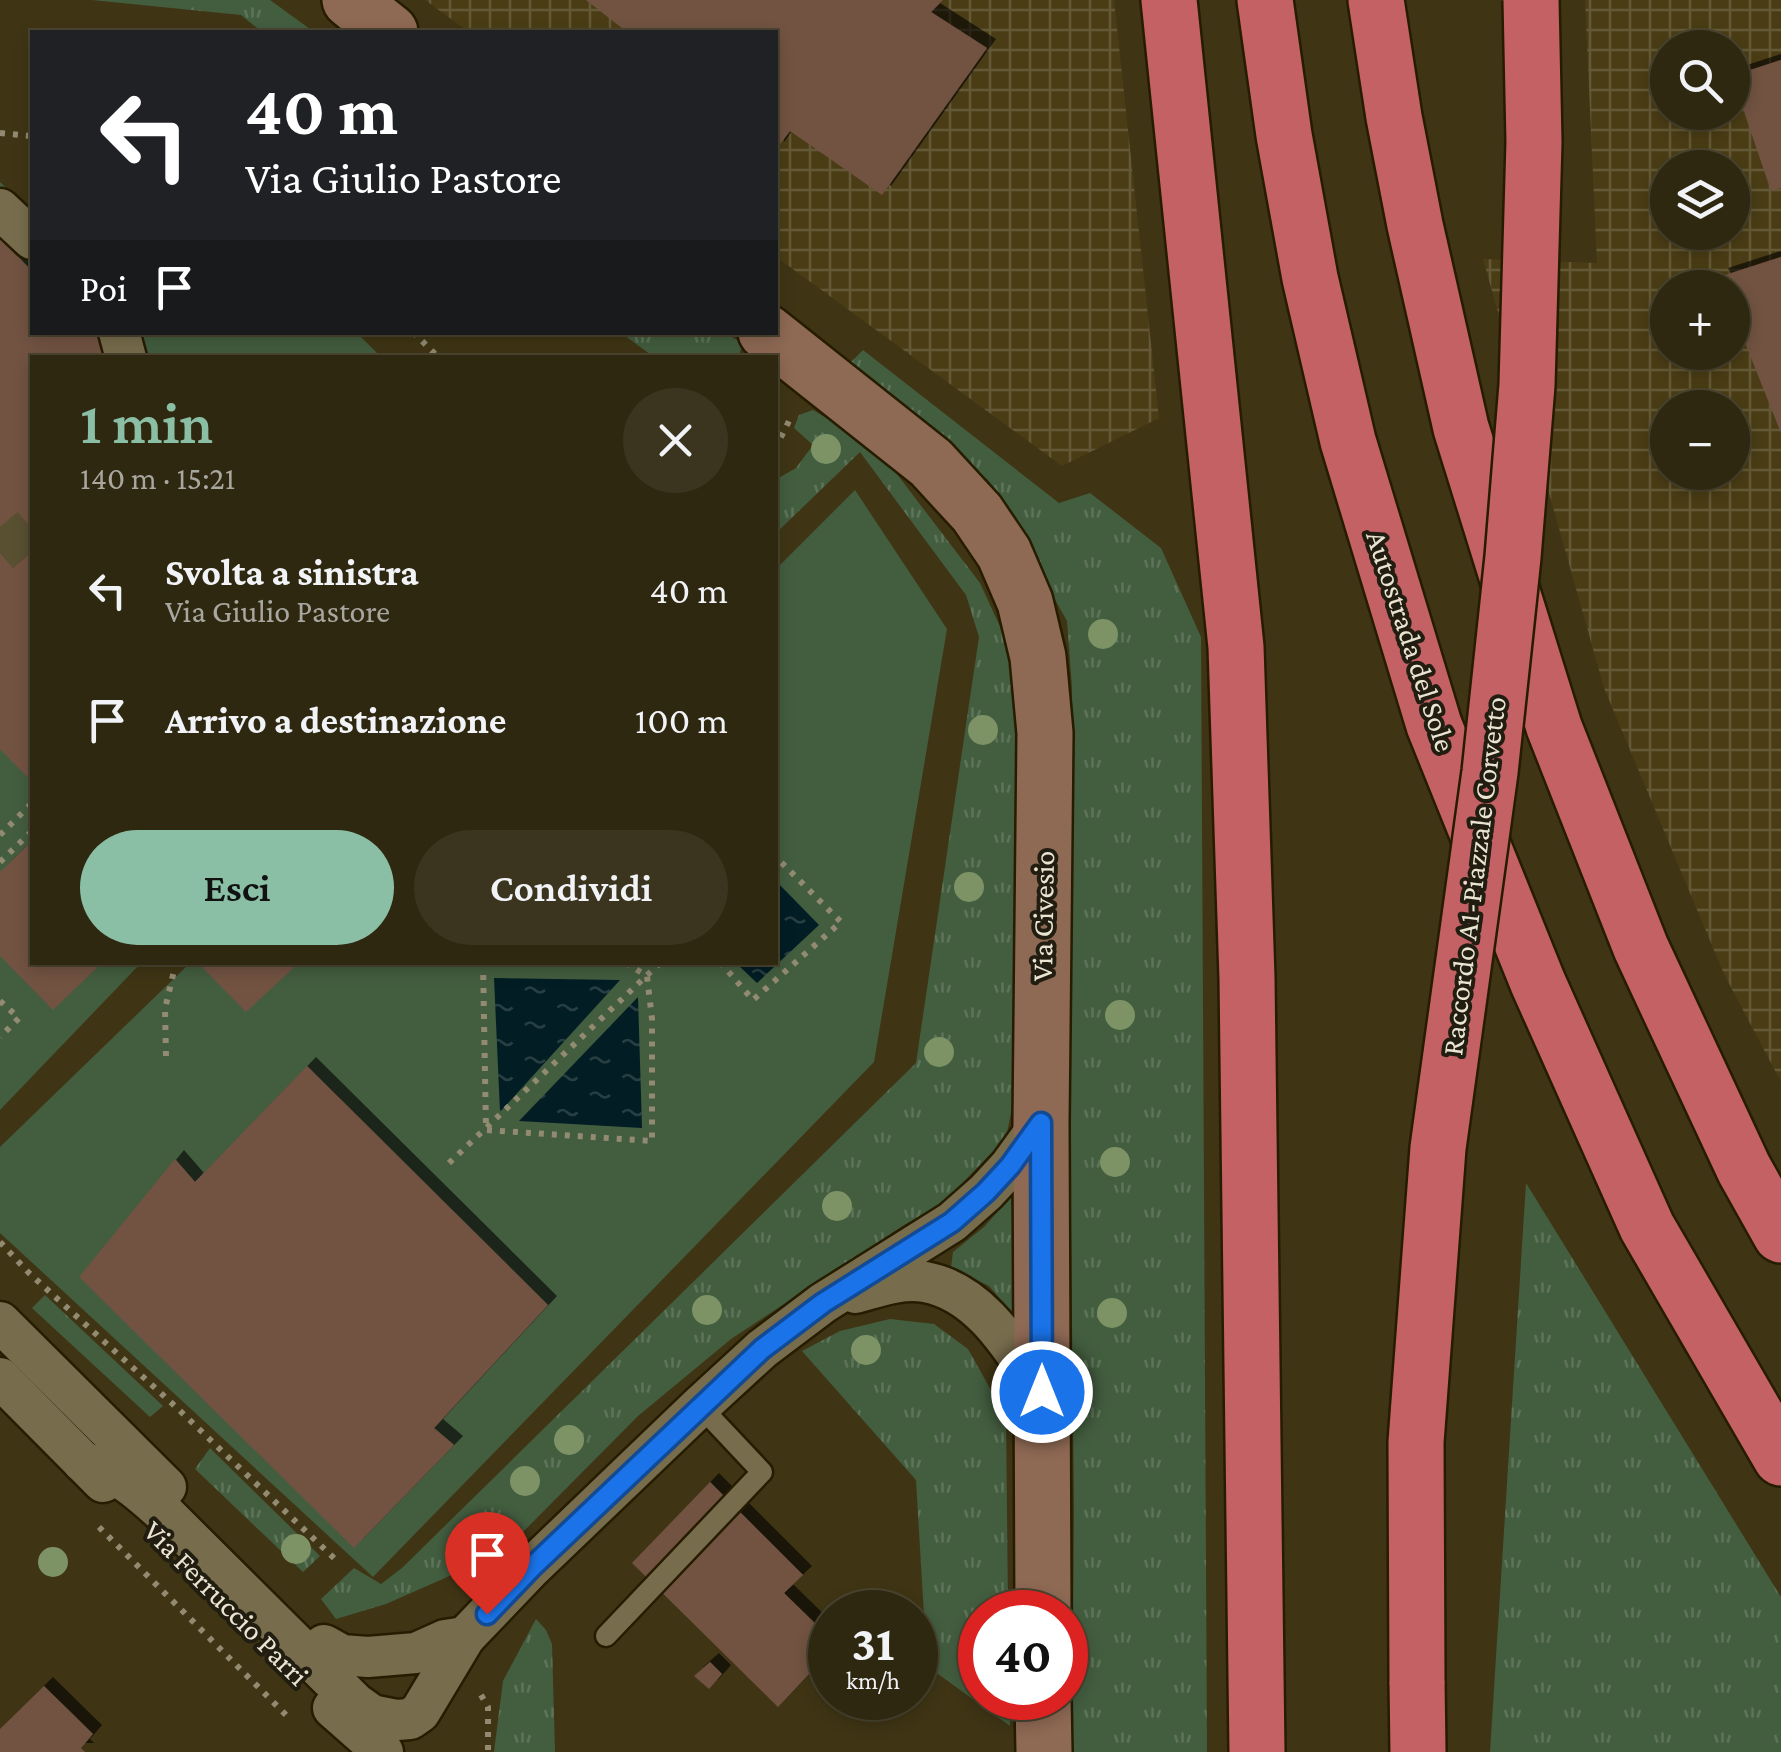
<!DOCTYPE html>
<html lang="it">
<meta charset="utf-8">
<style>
:root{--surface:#2f2810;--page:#3b341e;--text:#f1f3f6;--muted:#a7a69f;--line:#4a4430;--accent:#8abfa5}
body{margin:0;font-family:"Crimson Pro",serif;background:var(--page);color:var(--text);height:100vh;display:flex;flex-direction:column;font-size:38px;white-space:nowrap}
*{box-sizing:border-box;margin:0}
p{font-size:32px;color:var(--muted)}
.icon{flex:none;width:55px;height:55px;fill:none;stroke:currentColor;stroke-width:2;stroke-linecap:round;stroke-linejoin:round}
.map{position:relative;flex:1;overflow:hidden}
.side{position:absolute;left:30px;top:355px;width:748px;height:610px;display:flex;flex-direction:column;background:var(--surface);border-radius:0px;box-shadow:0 5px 15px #0003,0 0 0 2px var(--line)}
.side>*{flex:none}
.banner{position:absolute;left:30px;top:30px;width:748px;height:305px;border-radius:0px;box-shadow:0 5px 15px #0003,0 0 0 2px var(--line);background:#202124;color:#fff;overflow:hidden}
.controls{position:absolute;left:1650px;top:30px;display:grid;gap:20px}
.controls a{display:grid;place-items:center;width:100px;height:100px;border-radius:50%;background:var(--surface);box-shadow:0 5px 15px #0003,0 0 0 2px var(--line);font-size:50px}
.speed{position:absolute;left:808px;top:1590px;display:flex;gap:20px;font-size:50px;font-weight:700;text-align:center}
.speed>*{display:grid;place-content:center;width:130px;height:130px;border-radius:50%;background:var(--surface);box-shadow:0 5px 15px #0003,0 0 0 2px var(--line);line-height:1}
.speed small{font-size:25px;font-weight:400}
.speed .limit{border:15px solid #d22;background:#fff;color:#111}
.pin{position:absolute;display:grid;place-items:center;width:85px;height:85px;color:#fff;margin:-102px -42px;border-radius:50% 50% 50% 0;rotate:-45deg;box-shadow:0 0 10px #0007}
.pin .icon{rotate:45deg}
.me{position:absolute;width:110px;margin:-55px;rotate:0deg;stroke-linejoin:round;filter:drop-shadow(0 0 8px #0008)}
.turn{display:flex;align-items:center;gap:35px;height:210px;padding:0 50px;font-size:45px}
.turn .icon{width:130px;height:130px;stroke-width:2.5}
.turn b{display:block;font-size:70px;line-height:85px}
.then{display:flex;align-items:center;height:95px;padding:0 50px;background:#0003;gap:20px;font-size:38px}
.round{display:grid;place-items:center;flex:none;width:105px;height:105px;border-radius:52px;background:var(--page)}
.headline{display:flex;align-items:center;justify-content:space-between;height:170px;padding:0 50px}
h1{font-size:60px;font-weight:600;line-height:75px;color:var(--accent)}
.button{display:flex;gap:20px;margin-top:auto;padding:20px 50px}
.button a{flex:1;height:115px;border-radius:60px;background:var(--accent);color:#111;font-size:40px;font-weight:600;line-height:115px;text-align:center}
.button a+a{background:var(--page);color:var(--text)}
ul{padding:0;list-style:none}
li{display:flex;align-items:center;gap:30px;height:130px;padding:0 50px}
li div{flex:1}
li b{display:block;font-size:38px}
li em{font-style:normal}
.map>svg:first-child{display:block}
.industrial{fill:url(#industrial-grid);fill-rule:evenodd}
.grass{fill:url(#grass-tufts)}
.garden{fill:#435d3f}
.water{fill:url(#water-ripples)}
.building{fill:#725243;filter:url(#shadow)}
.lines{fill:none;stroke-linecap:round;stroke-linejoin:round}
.street-tunnel{stroke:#594f31;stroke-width:40;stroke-dasharray:40 20;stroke-linecap:butt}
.lane-casing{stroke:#261c00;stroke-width:25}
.street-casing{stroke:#261c00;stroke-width:45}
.secondary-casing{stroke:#261c00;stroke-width:60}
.highway-casing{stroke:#261c00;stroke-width:60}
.path{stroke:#928a71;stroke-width:6;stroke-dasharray:5 8;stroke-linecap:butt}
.lane{stroke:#776c4c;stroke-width:20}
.street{stroke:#776c4c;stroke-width:40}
.secondary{stroke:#8e6954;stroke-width:55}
.highway{stroke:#c46165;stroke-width:55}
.highway-bridge-casing{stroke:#261c00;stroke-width:60;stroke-linecap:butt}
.highway-bridge{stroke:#c46165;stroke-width:55}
.tree{fill:#7d9366}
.route-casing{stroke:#114b97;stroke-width:25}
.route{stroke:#1a73e8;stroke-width:18}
.labels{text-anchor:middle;stroke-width:8;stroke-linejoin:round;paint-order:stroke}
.street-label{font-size:30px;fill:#eae4d2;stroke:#211d10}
</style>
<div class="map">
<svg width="1781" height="1752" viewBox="0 0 1781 1752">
<defs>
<pattern id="industrial-grid" width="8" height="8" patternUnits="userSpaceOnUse" patternTransform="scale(2.5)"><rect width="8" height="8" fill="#4a3d15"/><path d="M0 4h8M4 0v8" fill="none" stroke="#645936"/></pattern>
<pattern id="grass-tufts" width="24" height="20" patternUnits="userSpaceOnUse" patternTransform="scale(2.5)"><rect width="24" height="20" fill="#435d3f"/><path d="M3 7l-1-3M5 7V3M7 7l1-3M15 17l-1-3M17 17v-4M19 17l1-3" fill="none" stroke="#5e745a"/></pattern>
<pattern id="water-ripples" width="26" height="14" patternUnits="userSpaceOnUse" patternTransform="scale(2.5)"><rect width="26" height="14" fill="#021d24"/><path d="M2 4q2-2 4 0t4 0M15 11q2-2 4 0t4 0" fill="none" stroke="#273e43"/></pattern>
<filter id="shadow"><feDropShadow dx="9" dy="-9" stdDeviation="0" flood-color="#0009"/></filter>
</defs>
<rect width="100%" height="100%" fill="#3f3515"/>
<g class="industrial">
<path d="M 425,0 L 1114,0 L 1159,418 L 1062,466 L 775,256 L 775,32 L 469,32 Z"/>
<path d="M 1585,0 L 1781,0 L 1781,1082 L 1724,974 L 1604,688 L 1483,259 L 1597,263 ZM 1668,48 L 1732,48 L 1732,112 L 1668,112 ZM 1668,168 L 1732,168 L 1732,232 L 1668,232 ZM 1668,288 L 1732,288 L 1732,352 L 1668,352 ZM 1668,408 L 1732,408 L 1732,472 L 1668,472 Z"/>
</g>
<g class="grass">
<path d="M 92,0 L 270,0 L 314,32 L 262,32 L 241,15 Z"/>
<path d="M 621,333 L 726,333 L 743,344 L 738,357 L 654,357 Z"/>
<path d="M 863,350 L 1059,503 L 1090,493 L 1161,548 L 1201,637 L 1207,1752 L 1072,1752 L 1074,1508 L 1067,857 L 1072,687 L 1067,621 L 988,480 L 849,364 Z"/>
<path d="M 813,410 L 877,448 L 980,583 L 1014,657 L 1021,696 L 1019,1072 L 1006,1138 L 942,1204 L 904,1225 L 731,1339 L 638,1416 L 511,1544 L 445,1578 L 386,1604 L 336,1619 L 321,1599 L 354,1568 L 381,1584 L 402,1568 L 916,1063 L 979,637 L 966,595 L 860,452 L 775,534 L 775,480 L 796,468 L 813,445 L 794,428 L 799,415 Z"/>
<path d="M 1526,1183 L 1781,1597 L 1781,1752 L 1490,1752 Z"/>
<path d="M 1011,1197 L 1016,1317 L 989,1286 L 951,1267 L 953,1252 L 984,1227 Z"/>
<path d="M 45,1295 L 163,1406 L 150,1417 L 32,1308 Z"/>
<path d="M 890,1319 L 934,1324 L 968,1349 L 1006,1417 L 1008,1612 L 980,1612 L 980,1698 L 1009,1698 L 1010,1726 L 927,1666 L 916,1480 L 802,1351 L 840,1331 Z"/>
<path d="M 210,1448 L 320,1556 L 303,1572 L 195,1469 Z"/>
<path d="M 536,1619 L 546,1630 L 552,1644 L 555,1752 L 494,1752 L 503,1681 Z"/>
</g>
<g class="garden">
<path d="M 0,182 L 32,213 L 32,332 L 357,333 L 381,357 L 32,358 L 32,962 L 141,963 L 0,1110 Z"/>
<path d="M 855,490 L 947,629 L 874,1062 L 373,1577 L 0,1233 L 0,1147 L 190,963 L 775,962 L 775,570 Z"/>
</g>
<g class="water">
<path d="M 775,880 L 819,925 L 757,983 L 736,963 L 775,962 Z"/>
<path d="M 494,978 L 620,980 L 500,1112 Z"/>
<path d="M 638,997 L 642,1128 L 519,1121 Z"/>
</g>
<g class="building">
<path d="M 586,0 L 943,0 L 931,12 L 987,48 L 882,195 L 790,131 L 775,151 L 775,32 L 627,32 Z"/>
<path d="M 1781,60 L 1781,188 L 1771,191 L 1732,76 Z"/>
<path d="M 0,238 L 32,271 L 32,332 L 93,332 L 116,355 L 114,358 L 32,358 L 32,782 L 0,749 Z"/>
<path d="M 1781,257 L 1781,433 L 1732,310 L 1732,288 L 1724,288 L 1719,277 Z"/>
<path d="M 32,841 L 32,962 L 103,962 L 53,1010 L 0,956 L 0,872 Z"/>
<path d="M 197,962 L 300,962 L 246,1012 Z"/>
<path d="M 307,1066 L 548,1305 L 434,1428 L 454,1445 L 354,1548 L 79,1277 L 175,1159 L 195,1182 Z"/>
<path d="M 710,1482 L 803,1575 L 784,1593 L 830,1638 L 830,1652 L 778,1707 L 632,1563 Z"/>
<path d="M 710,1662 L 722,1674 L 709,1689 L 694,1676 Z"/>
<path d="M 44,1686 L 93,1734 L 81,1748 L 85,1752 L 0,1752 L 0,1729 Z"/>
</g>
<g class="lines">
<path class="street-tunnel" d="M 0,553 L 32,526"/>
<defs>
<path id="lane" d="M 606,1636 L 762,1472 L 700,1406"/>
<g id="street">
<path d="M 0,209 L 32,239"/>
<path d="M 119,332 L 126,358"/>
<path d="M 855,1293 C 877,1287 901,1278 925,1282 C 981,1292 1013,1349 1042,1392"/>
<path d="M 0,1322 L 166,1487"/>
<path d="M 0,1378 L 103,1482"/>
<path d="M 83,1462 C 121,1474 136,1488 165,1514 L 355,1703 L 372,1715 L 397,1720 L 410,1719 L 420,1712 L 465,1637 L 531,1568 L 700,1406 L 762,1349 L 823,1303 L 952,1222 L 986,1192 L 1010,1166 L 1041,1123"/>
<path d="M 324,1645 L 342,1655 L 368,1657 L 416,1653 L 445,1640 L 465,1637"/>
<path d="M 333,1708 L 383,1752"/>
</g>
<g id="secondary">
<path d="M 350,0 L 390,32"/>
<path d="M 766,332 L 931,463 L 977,513 L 1004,553 L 1025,602 L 1038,657 L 1045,733 L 1041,1123 L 1043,1612"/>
<path d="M 1043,1698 L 1044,1752"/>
</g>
<g id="highway">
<path d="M 1169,0 L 1236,647 L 1247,978 L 1257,1752"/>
<path d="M 1265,0 L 1284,135 L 1310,278 L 1348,441 L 1434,725 L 1538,983 L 1647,1227 L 1781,1458"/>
<path d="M 1376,0 L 1394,117 L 1415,225 L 1461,428 L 1554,727 L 1641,948 L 1744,1169 L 1781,1235"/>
<path d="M 1417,1681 L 1418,1752"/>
</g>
</defs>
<use href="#lane" class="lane-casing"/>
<use href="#street" class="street-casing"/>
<use href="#secondary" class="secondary-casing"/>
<use href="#highway" class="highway-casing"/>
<g class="path">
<path d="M 0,133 L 32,136"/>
<path d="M 413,332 L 439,358"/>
<path d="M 775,449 L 790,419"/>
<path d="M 0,835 L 32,803"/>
<path d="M 0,862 L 32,831"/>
<path d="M 483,962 L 486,1130 L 652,1141 L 652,1019 L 647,976 L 626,963 L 605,962"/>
<path d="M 720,962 L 753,1000 L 841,922 L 775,856"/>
<path d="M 0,1001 L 19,1018 L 0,1037"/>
<path d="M 166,1056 L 165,1009 L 176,962"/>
<path d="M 449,1163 L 661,962"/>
<path d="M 0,1242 L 29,1273 L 176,1407 L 337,1561"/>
<path d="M 99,1527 L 288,1717"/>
<path d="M 481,1695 L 488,1707 L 488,1752"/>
</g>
<use href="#lane" class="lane"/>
<use href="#street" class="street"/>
<use href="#secondary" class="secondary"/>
<use href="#highway" class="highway"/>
<defs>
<path id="highway-bridge" d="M 1417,1681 L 1416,1442 L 1438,1148 L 1490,772 L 1513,557 L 1527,385 L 1534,142 L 1531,0"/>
</defs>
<use href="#highway-bridge" class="highway-bridge-casing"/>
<use href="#highway-bridge" class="highway-bridge"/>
</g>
<g class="tree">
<circle cx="826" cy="449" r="15"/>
<circle cx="1103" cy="634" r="15"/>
<circle cx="983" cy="730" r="15"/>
<circle cx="969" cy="887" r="15"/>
<circle cx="1120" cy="1015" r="15"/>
<circle cx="939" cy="1052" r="15"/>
<circle cx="1115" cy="1162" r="15"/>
<circle cx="837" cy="1206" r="15"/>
<circle cx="707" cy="1310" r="15"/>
<circle cx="1112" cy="1313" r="15"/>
<circle cx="866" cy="1350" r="15"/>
<circle cx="569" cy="1440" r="15"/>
<circle cx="525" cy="1481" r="15"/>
<circle cx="491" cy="1528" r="15"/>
<circle cx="296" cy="1549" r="15"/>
<circle cx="53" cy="1562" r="15"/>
</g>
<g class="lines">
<defs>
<path id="route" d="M 487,1614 L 531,1568 L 762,1349 L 823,1303 L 952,1222 L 986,1192 L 1010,1166 L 1041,1123 L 1042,1392"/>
</defs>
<use href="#route" class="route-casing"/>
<use href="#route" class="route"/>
</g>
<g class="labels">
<g class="street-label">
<text transform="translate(1411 641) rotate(72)" y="10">Autostrada del Sole</text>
<text transform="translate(1474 876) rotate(-83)" y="10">Raccordo A1-Piazzale Corvetto</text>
<text transform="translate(1043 916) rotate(-89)" y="10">Via Civesio</text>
<text transform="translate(226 1603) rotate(45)" y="10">Via Ferruccio Parri</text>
</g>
</g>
</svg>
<div class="controls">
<a><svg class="icon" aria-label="search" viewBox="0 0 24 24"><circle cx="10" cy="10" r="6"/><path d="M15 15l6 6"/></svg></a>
<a><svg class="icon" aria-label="layers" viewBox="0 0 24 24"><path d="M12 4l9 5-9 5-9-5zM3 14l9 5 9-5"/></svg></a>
<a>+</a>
<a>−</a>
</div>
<div class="speed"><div>31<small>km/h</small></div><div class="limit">40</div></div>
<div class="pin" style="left:487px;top:1614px;background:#d93025"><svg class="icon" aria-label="arrive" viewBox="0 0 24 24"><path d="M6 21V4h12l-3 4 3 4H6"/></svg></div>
<svg class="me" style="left:1042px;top:1392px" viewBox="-20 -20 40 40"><circle r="17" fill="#1a73e8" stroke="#fff" stroke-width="3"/><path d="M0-11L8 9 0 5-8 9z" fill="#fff"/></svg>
<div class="banner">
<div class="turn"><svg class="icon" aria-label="left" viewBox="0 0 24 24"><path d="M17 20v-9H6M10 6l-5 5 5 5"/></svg><div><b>40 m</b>Via Giulio Pastore</div></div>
<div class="then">Poi<svg class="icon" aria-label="arrive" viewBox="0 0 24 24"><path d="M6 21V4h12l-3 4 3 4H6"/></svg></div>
</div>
<section class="side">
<div class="headline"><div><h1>1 min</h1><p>140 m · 15:21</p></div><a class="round"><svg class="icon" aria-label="close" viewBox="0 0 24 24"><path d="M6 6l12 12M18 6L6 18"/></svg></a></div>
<ul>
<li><svg class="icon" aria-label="left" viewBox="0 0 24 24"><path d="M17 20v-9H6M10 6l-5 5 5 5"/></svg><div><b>Svolta a sinistra</b><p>Via Giulio Pastore</p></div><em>40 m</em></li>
<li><svg class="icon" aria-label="arrive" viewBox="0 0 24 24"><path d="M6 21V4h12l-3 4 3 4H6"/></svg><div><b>Arrivo a destinazione</b></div><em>100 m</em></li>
</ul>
<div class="button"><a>Esci</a><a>Condividi</a></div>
</section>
</div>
